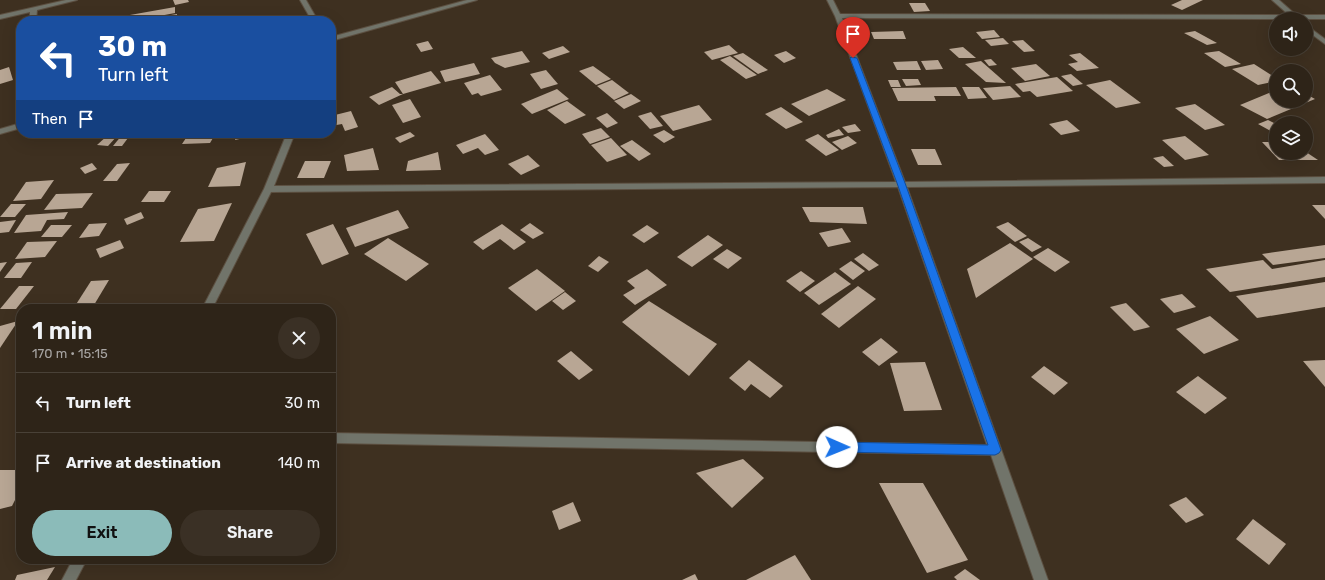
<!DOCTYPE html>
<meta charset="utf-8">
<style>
:root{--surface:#2e2418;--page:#3a3025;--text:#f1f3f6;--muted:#a7a4a2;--line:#494137;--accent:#8bbbb9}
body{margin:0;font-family:Rubik,sans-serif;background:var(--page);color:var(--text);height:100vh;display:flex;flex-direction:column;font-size:15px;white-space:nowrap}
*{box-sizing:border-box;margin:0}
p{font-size:13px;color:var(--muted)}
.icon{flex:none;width:22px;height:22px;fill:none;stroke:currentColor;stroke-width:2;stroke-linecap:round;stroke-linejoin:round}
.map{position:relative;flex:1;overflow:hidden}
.sheet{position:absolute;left:16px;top:304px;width:320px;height:260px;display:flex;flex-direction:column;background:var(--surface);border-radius:16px;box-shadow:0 4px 16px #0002,0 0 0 1px var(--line)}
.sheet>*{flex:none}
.guide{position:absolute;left:16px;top:16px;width:320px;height:122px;border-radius:16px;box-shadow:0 4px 16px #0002,0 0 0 1px var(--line);background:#1a4fa0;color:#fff;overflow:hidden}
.buttons{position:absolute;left:1269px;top:12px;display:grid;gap:8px}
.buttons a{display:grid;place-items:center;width:44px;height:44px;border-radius:50%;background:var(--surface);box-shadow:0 4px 16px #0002,0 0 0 1px var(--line);font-size:20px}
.pin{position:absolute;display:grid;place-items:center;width:34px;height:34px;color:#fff;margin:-41px -17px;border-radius:50% 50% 50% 0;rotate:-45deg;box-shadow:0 0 4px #0007}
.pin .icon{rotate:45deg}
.me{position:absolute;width:44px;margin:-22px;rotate:91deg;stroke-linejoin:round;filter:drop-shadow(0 0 3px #0008)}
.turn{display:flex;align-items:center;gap:14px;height:84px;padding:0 16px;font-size:18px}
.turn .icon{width:52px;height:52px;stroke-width:2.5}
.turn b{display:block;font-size:28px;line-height:34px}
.then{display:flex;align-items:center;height:38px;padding:0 16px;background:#0003;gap:8px;font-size:15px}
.round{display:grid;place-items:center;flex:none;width:42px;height:42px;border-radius:21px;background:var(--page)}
.overview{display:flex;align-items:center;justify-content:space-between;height:68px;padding:0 16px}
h1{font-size:24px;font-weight:600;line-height:30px}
.cta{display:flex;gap:8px;margin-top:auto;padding:8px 16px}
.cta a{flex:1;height:46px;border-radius:24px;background:var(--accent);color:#111;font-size:16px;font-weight:600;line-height:46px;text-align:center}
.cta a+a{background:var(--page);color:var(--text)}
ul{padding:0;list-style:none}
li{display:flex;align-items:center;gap:12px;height:60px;padding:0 16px;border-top:1px solid var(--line)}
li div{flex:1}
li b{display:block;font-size:15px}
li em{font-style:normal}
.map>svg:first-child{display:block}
.building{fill:#b8a694}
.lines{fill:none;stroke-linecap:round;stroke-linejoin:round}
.minor-casing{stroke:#5c4f40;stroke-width:2}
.minor{fill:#71746a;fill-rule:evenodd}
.route{fill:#1a73e8;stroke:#114b97}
</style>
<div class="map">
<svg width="1325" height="580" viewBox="0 0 1325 580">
<rect width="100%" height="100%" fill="#3e3020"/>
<g class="building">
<path d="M 173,0 L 188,0 L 189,2 L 175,5 Z"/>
<path d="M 1182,0 L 1203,0 L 1182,10 L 1171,5 Z"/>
<path d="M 909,3 L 925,3 L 930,11 L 914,12 Z"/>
<path d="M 175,7 L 175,13 L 133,21 L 113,21 L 113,18 Z"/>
<path d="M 177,14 L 177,21 L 141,21 L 141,20 Z"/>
<path d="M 994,30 L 1000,37 L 982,39 L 976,32 Z"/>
<path d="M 903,31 L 906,39 L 874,39 L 871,32 Z"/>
<path d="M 1195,31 L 1217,43 L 1207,45 L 1184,33 Z"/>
<path d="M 1003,38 L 1009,44 L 991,46 L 985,40 Z"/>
<path d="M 1023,40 L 1035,51 L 1024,52 L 1012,41 Z"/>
<path d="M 428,41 L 433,49 L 421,52 L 416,44 Z"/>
<path d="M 729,45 L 738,53 L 712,60 L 704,52 Z"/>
<path d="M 563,46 L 570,52 L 549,59 L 542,53 Z"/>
<path d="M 963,47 L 976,58 L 959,58 L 949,49 Z"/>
<path d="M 522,51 L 530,62 L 505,68 L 495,63 L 491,58 Z"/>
<path d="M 786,51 L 796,58 L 784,63 L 774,55 Z"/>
<path d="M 1219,51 L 1241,64 L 1225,67 L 1204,53 Z"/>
<path d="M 743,53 L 768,70 L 758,74 L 733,56 Z"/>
<path d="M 1080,53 L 1099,68 L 1077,71 L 1068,64 L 1078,62 L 1069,55 Z"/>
<path d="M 730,56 L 757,75 L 746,79 L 720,60 Z"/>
<path d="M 991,59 L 997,65 L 989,66 L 984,60 Z"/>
<path d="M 938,60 L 943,69 L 926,70 L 921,61 Z"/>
<path d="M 917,61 L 921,70 L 897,70 L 893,62 Z"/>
<path d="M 981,61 L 1006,83 L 986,82 L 965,64 Z"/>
<path d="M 474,63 L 480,74 L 445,82 L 440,71 Z"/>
<path d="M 1036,64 L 1050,76 L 1025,81 L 1011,68 Z"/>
<path d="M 1254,64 L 1276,78 L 1276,81 L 1258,85 L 1232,69 Z"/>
<path d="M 593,66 L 611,79 L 596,85 L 579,71 Z"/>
<path d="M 9,67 L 13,80 L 0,84 L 0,70 Z"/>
<path d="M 546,70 L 558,84 L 541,89 L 530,74 Z"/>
<path d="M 431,71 L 441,83 L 403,94 L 395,82 Z"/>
<path d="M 1071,74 L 1083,84 L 1073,86 L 1061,76 Z"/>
<path d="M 490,75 L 502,90 L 481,96 L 478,93 L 472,95 L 464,83 Z"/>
<path d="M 1057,77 L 1073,91 L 1037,97 L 1030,91 L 1023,92 L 1015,84 Z"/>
<path d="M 902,79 L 918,79 L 921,85 L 906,86 Z"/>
<path d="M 612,80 L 629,93 L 614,100 L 597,86 Z"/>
<path d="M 888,80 L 898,80 L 901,87 L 891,87 Z"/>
<path d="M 1110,80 L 1141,103 L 1116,108 L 1086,85 Z"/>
<path d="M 1010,86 L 1021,97 L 993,100 L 983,88 Z"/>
<path d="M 392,87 L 400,94 L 403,94 L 379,105 L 369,97 Z"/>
<path d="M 956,87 L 961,96 L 934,96 L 936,101 L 898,101 L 892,88 Z"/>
<path d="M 962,87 L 979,87 L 987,98 L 968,99 Z"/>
<path d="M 557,89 L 569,99 L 532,114 L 521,104 Z"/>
<path d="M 827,89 L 846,100 L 809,116 L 791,104 Z"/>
<path d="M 1276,90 L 1276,101 L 1306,101 L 1306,94 L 1315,99 L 1267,119 L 1240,105 Z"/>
<path d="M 631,94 L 641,101 L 624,109 L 614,101 Z"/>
<path d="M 410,99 L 421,117 L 403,123 L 392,105 Z"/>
<path d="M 567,101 L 586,115 L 565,124 L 547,110 Z"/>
<path d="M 1195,104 L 1225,125 L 1205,130 L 1175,108 Z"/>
<path d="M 699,105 L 712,120 L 673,131 L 660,116 Z"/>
<path d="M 781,107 L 803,122 L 786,129 L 765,114 Z"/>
<path d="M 351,111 L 358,127 L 345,131 L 342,124 L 331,126 L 331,116 Z"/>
<path d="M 651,112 L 663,126 L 650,129 L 638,116 Z"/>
<path d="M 607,113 L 618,123 L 607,128 L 596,118 Z"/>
<path d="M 1067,120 L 1080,131 L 1061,135 L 1049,124 Z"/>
<path d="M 1268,120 L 1276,124 L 1276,134 L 1258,124 Z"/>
<path d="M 855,124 L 861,131 L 848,133 L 842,127 Z"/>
<path d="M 601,128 L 610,137 L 590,144 L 582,134 Z"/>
<path d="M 839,129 L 844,135 L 828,138 L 826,135 Z"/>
<path d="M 664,130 L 675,137 L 664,143 L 653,135 Z"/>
<path d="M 410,132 L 415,136 L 400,143 L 395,138 Z"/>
<path d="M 83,133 L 99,133 L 99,134 L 83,137 Z"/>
<path d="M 237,133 L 261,133 L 261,134 L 235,140 Z"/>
<path d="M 131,134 L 122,146 L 113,146 L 122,135 Z"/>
<path d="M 485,134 L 499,150 L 485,155 L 478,148 L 463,154 L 456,145 Z"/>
<path d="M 818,134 L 839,150 L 826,156 L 805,140 Z"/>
<path d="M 108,135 L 118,135 L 108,146 L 97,145 Z"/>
<path d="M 848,136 L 857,143 L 842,150 L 832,142 Z"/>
<path d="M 1185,136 L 1209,155 L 1185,160 L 1162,140 Z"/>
<path d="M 186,138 L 213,138 L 210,143 L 182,144 Z"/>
<path d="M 611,138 L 627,155 L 607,162 L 591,145 Z"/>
<path d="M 632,140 L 651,154 L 639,161 L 620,146 Z"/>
<path d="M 1262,142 L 1276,142 L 1276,153 L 1306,152 L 1318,160 L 1279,160 Z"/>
<path d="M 373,148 L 379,170 L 347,171 L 344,155 Z"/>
<path d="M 911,149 L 935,149 L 942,165 L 918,165 Z"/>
<path d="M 438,152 L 441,170 L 406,171 L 408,161 Z"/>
<path d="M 528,155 L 540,166 L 521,175 L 508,164 Z"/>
<path d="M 1163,156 L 1174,166 L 1164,167 L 1153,158 Z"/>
<path d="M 305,161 L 331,161 L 324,178 L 297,178 Z"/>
<path d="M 246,162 L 240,186 L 208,187 L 217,168 Z"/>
<path d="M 92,163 L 97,169 L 85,174 L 80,168 Z"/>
<path d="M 130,163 L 117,181 L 103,181 L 117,164 Z"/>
<path d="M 54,180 L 41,199 L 13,201 L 26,182 Z"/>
<path d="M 149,191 L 171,191 L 164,202 L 141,202 Z"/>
<path d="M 93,193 L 82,208 L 44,210 L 56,194 Z"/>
<path d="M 232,203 L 214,241 L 180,242 L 198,209 Z"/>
<path d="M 11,204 L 26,204 L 15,217 L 0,217 Z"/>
<path d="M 1312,205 L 1325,205 L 1325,219 Z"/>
<path d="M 802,207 L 863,207 L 867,224 L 810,222 Z"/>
<path d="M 398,210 L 409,228 L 355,247 L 346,228 Z"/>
<path d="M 68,212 L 64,219 L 47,220 L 41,231 L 14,233 L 26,215 Z"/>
<path d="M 141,212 L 144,218 L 127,225 L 124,219 Z"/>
<path d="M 16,220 L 9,232 L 0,233 L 0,222 Z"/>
<path d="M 1008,222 L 1027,236 L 1015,242 L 996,227 Z"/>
<path d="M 107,223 L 99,236 L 79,238 L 89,224 Z"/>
<path d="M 530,223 L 544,233 L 533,239 L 520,230 Z"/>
<path d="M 333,224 L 349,254 L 322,265 L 306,234 Z"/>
<path d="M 502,224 L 526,242 L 514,250 L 500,239 L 483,250 L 473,242 Z"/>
<path d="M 51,225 L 72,225 L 62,237 L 41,237 Z"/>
<path d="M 647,225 L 659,233 L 644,243 L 632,235 Z"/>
<path d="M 842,228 L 851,242 L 828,247 L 819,233 Z"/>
<path d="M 708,235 L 723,245 L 692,267 L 677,257 Z"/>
<path d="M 388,238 L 429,264 L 406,281 L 364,254 Z"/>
<path d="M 1028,238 L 1042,247 L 1032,252 L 1019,242 Z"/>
<path d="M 120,240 L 124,248 L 100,258 L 96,249 Z"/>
<path d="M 57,241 L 45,257 L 15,259 L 27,242 Z"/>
<path d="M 1010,243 L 1033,259 L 976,298 L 967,269 Z"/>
<path d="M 1325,245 L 1325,258 L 1273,265 L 1262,254 Z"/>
<path d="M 1048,248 L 1070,262 L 1055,272 L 1033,257 Z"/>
<path d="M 727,249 L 742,258 L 728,269 L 713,259 Z"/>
<path d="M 863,253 L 879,265 L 869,271 L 854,259 Z"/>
<path d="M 599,256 L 609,262 L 598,272 L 588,266 Z"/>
<path d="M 1263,260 L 1272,269 L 1325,260 L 1325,277 L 1230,292 L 1206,269 Z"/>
<path d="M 851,261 L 865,271 L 853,280 L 839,269 Z"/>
<path d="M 7,262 L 0,272 L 0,263 Z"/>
<path d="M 32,262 L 21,278 L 4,278 L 16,263 Z"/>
<path d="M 537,269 L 565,291 L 536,311 L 508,288 Z"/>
<path d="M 647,269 L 667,285 L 635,305 L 623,295 L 635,288 L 627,281 Z"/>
<path d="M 801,271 L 815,281 L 800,292 L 786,281 Z"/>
<path d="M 835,272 L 851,284 L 819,305 L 804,293 Z"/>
<path d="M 109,280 L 94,305 L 75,306 L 91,281 Z"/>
<path d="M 1325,282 L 1325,307 L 1257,318 L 1236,296 Z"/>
<path d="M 19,286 L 34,286 L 16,309 L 0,309 Z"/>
<path d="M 858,286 L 876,299 L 839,328 L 821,314 Z"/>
<path d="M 565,292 L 576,301 L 563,310 L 552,301 Z"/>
<path d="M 1182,294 L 1196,307 L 1174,313 L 1160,299 Z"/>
<path d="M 649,301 L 717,344 L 689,376 L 622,322 Z"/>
<path d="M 1126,303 L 1150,327 L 1134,331 L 1110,307 Z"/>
<path d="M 1210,316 L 1239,340 L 1204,354 L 1176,329 Z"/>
<path d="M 18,321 L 0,348 L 0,326 Z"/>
<path d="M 881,338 L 898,352 L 879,366 L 862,352 Z"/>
<path d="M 571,351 L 593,370 L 579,380 L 557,361 Z"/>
<path d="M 749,360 L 783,386 L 770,398 L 751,384 L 745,391 L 729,378 Z"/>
<path d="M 1325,360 L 1325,387 L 1303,361 Z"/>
<path d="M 925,362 L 942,410 L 904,411 L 890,363 Z"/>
<path d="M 1044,366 L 1068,383 L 1054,395 L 1031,377 Z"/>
<path d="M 1198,376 L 1227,398 L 1205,414 L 1176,392 Z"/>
<path d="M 743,459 L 764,478 L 732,508 L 696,473 Z"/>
<path d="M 0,470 L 21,470 L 21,488 L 12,506 L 0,509 Z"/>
<path d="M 879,483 L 923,483 L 968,560 L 927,573 Z"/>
<path d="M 1186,497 L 1204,515 L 1186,523 L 1169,505 Z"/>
<path d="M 573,502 L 581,521 L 559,530 L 552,511 Z"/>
<path d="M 1253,519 L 1286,544 L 1269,565 L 1236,539 Z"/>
<path d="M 795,555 L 811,580 L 746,580 Z"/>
<path d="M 55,567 L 47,580 L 15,580 L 17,575 Z"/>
<path d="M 965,569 L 980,580 L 957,580 L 954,577 Z"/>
<path d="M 695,574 L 698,580 L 682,580 Z"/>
</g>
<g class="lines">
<defs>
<g id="minor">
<path d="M 66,0 L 77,0 L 37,10 L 36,21 L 30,21 L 30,12 L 0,19 L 0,15 Z"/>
<path d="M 300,0 L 306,0 L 318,21 L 312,21 Z"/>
<path d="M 467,0 L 477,0 L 331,41 L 331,37 Z"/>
<path d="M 827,0 L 833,0 L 840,14 L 1289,15 L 1272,0 L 1279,0 L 1296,15 L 1325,15 L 1325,19 L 842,18 L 905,182 L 1325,177 L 1325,183 L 907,187 L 1048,580 L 1034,580 L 991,455 L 331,443 L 331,433 L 987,445 L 898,187 L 271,192 L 212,309 L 202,309 L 264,189 L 287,133 L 295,133 L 274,186 L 896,182 L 835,16 Z"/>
<path d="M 1306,25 L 1325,39 L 1325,44 L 1306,30 Z"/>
<path d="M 21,123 L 21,128 L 0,134 L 0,129 Z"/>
<path d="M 73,559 L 87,559 L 76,580 L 62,580 Z"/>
</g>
</defs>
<use href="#minor" class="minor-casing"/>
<use href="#minor" class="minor"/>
</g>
<path class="route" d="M 851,57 L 857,58 L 905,183 L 1001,450 L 999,453 L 995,455 L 837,452 L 833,450 L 832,447 L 833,444 L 837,442 L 988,445 L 897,183 L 850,58 Z"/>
</svg>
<div class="buttons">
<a><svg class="icon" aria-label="sound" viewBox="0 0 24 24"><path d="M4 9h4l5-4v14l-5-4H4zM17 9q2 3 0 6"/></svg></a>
<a><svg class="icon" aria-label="search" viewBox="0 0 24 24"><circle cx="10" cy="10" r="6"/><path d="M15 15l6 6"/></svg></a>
<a><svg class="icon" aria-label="layers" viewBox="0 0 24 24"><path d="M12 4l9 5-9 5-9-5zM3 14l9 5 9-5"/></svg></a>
</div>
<div class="pin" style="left:853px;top:58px;background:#d93025"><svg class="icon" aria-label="arrive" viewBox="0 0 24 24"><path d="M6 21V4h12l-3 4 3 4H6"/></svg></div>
<svg class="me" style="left:837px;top:447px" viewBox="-20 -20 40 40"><circle r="19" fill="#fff"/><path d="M0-13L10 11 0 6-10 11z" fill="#1a73e8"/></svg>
<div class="guide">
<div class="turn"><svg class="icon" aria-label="left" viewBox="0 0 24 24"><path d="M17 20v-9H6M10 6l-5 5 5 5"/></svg><div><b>30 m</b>Turn left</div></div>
<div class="then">Then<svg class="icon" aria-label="arrive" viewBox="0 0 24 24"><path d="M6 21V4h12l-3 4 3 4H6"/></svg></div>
</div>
<section class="sheet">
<div class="overview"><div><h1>1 min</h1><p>170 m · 15:15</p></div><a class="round"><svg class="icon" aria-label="close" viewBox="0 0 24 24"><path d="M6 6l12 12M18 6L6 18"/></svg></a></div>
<ul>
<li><svg class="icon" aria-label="left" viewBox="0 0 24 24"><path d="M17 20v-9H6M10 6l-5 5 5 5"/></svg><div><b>Turn left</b></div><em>30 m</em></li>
<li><svg class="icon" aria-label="arrive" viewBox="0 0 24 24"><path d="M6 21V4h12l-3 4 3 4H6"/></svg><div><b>Arrive at destination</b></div><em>140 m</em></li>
</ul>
<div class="cta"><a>Exit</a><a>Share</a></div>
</section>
</div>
